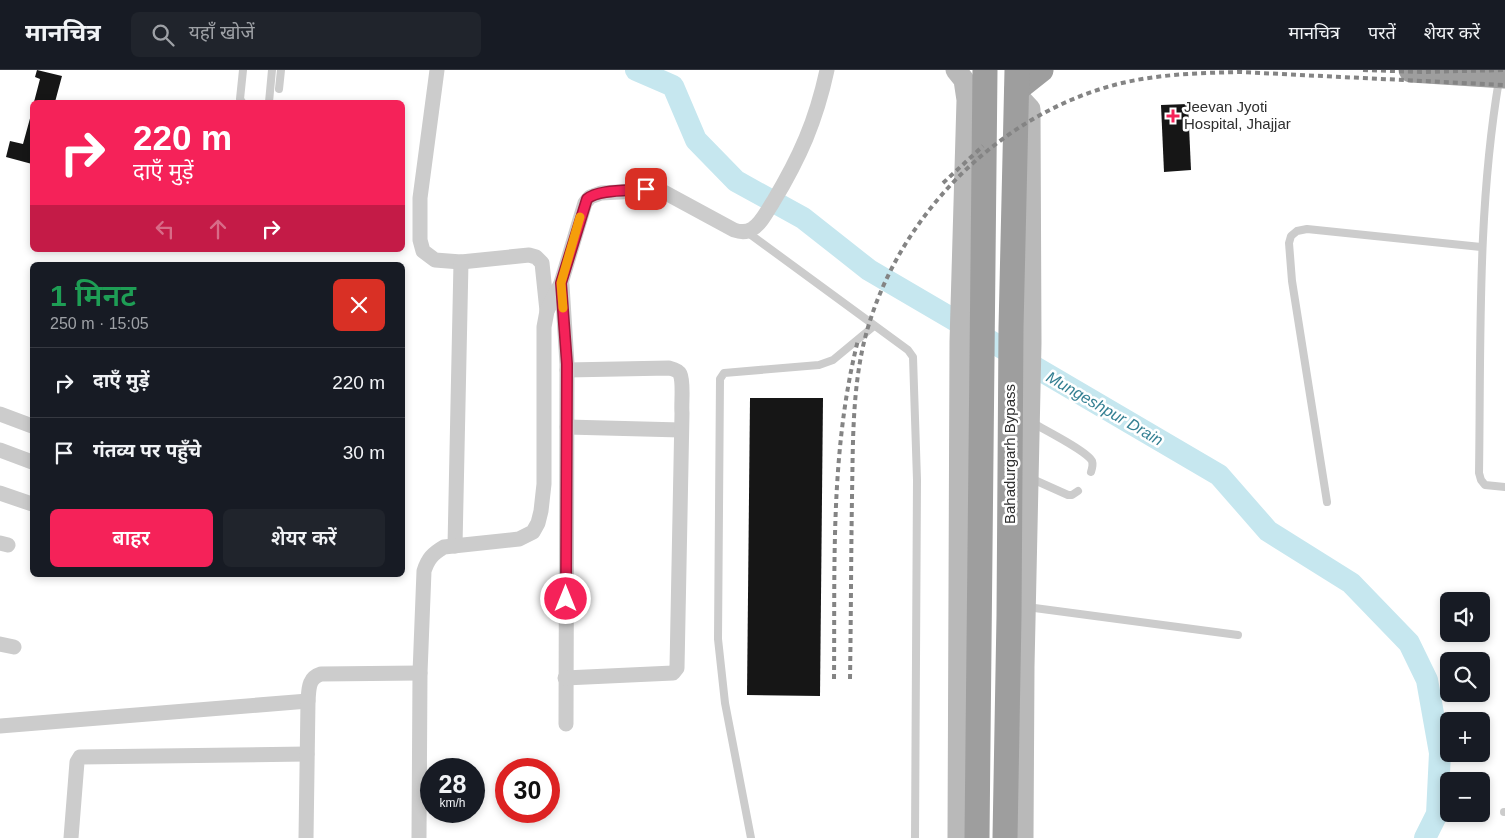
<!DOCTYPE html>
<html lang="hi">
<meta charset="utf-8">
<style>
:root{--surface:#171b24;--page:#20242c;--text:#f1f3f6;--muted:#9ea1a6;--line:#363941;--accent:#f52259}
body{margin:0;font-family:Helvetica,"Noto Sans Devanagari",sans-serif;background:var(--page);color:var(--text);height:100vh;display:flex;flex-direction:column;font-size:19px;white-space:nowrap}
*{box-sizing:border-box;margin:0}
p{font-size:16px;color:var(--muted)}
.icon{flex:none;width:28px;height:28px;fill:none;stroke:currentColor;stroke-width:2;stroke-linecap:round;stroke-linejoin:round}
.map{position:relative;flex:1;overflow:hidden}
.panel{position:absolute;left:30px;top:192px;width:375px;height:315px;display:flex;flex-direction:column;background:var(--surface);border-radius:8px;box-shadow:0 2px 8px #0003}
.panel>*{flex:none}
.guide{position:absolute;left:30px;top:30px;width:375px;height:152px;border-radius:8px;box-shadow:0 2px 8px #0003;background:#f52259;color:#fff;overflow:hidden}
.tools{position:absolute;left:1440px;top:522px;display:grid;gap:10px}
.tools a{display:grid;place-items:center;width:50px;height:50px;border-radius:8px;background:var(--surface);box-shadow:0 2px 8px #0003;font-size:25px}
.speed{position:absolute;left:420px;top:688px;display:flex;gap:10px;font-size:25px;font-weight:700;text-align:center}
.speed>*{display:grid;place-content:center;width:65px;height:65px;border-radius:50%;background:var(--surface);box-shadow:0 2px 8px #0003;line-height:1}
.speed small{font-size:12px;font-weight:400}
.speed .limit{border:8px solid #d22;background:#fff;color:#111}
.pin{position:absolute;display:grid;place-items:center;width:42px;height:42px;color:#fff;margin:-21px;border-radius:10px;box-shadow:0 2px 8px #0006}
.me{position:absolute;width:55px;margin:-28px;rotate:0deg;stroke-linejoin:round;filter:drop-shadow(0 0 4px #0008)}
.turn{display:flex;align-items:center;gap:18px;height:105px;padding:0 20px;font-size:22px}
.turn .icon{width:65px;height:65px;stroke-width:2.5}
.turn b{display:block;font-size:35px;line-height:42px}
.lanes{display:flex;align-items:center;height:48px;padding:0 20px;background:#0003;justify-content:center;gap:25px;direction:ltr}
.lanes .off{opacity:.35}
.round{display:grid;place-items:center;flex:none;width:52px;height:52px;border-radius:8px;background:var(--page)}
.summary{display:flex;align-items:center;justify-content:space-between;height:85px;padding:0 20px}
h1{font-size:30px;font-weight:600;line-height:38px;color:#1e9e55}
.button{display:flex;gap:10px;margin-top:auto;padding:10px 20px}
.button a{flex:1;height:58px;border-radius:8px;background:var(--accent);color:#fff;font-size:20px;font-weight:600;line-height:58px;text-align:center}
.button a+a{background:var(--page);color:var(--text)}
ul{padding:0;list-style:none}
li{display:flex;align-items:center;gap:15px;height:70px;padding:0 20px;border-top:1px solid var(--line)}
li div{flex:1}
li b{display:block;font-size:19px}
li em{font-style:normal}
header{display:flex;align-items:center;gap:30px;box-sizing:border-box;height:70px;padding:0 25px;background:var(--surface);border-bottom:1px solid var(--line)}
header strong{font-size:24px}
nav{display:flex;gap:28px;margin-inline-start:auto;font-size:18px}
.search{width:350px;height:45px;background:var(--page);display:flex;align-items:center;gap:12px;box-sizing:border-box;padding:0 18px;border-radius:8px;color:var(--muted);font-size:19px}
.map>svg:first-child{display:block}
.lines{fill:none;stroke-linecap:round;stroke-linejoin:round}
.river{stroke:#c6e7ef;stroke-width:22}
.building{fill:#161616}
.service{stroke:#ccc;stroke-width:8}
.minor{stroke:#ccc;stroke-width:15}
.secondary{stroke:#b9b9b9;stroke-width:21}
.trunk{stroke:#9e9e9e;stroke-width:25}
.rail{stroke:#848484;stroke-width:4;stroke-dasharray:5 4;stroke-linecap:butt}
.route-casing{stroke:#9f163a;stroke-width:12}
.route{stroke:#f52259;stroke-width:9}
.slow{stroke:#f59e0b;stroke-width:9}
.poi-dot{fill:#f52259;stroke:#fff;stroke-width:2}
.labels{text-anchor:middle;stroke-width:5;stroke-linejoin:round;paint-order:stroke}
.poi-label{font-size:15px;fill:#2f2f2f;stroke:#fff;text-anchor:start}
.street-label{font-size:15px;fill:#2f2f2f;stroke:#fff}
.water-label{font-size:16px;font-style:italic;fill:#337f92;stroke:#fff}
</style>
<header>
<strong>मानचित्र</strong>
<div class="search"><svg class="icon" aria-label="search" viewBox="0 0 24 24"><circle cx="10" cy="10" r="6"/><path d="M15 15l6 6"/></svg>यहाँ खोजें</div>
<nav><a>मानचित्र</a><a>परतें</a><a>शेयर करें</a></nav>
</header>
<div class="map">
<svg width="1505" height="768" viewBox="0 0 1505 768">
<rect width="100%" height="100%" fill="#fff"/>
<g class="lines">
<path class="river" d="M 636,0 L 673,16 L 696,70 L 736,111 L 803,148 L 869,200 L 1219,405 L 1268,461 L 1351,513 L 1409,573 L 1427,610 L 1440,683 L 1437,744 L 1425,768"/>
</g>
<g class="building">
<path d="M 37,0 L 62,6 L 55,32 L 34,32 L 40,9 L 35,7 Z"/>
<path d="M 1188,34 L 1191,100 L 1164,102 L 1161,35 Z"/>
<path d="M 32,41 L 32,94 L 6,87 L 10,71 L 23,74 Z"/>
<path d="M 750,328 L 823,328 L 820,626 L 747,625 Z"/>
</g>
<g class="lines">
<g class="service">
<path d="M 1499,10 C 1477,140 1481,272 1479,403 L 1481,410 L 1485,415 L 1505,417"/>
<path d="M 279,19 L 281,0"/>
<path d="M 242,32 L 240,29 L 243,0"/>
<path d="M 269,32 L 272,0"/>
<path d="M 747,162 L 908,280 L 913,287 L 917,410 L 915,768"/>
<path d="M 1031,352 C 1043,359 1087,381 1092,391 C 1093,394 1092,399 1091,402"/>
<path d="M 1030,408 L 1068,425 L 1072,425 L 1078,421"/>
<path d="M 1327,432 L 1292,211 L 1289,173 L 1291,166 L 1297,161 L 1307,159 L 1481,177"/>
<path d="M 1027,537 L 1238,565"/>
<path d="M 1504,742 L 1505,742"/>
<path d="M 751,768 L 725,633 L 718,569 L 720,309 L 724,303 L 819,295 L 833,290 L 874,256"/>
</g>
<g class="minor">
<path d="M 437,0 L 420,128 L 420,170 L 423,181 L 435,190 L 461,192 L 529,185 L 536,187 L 542,193 L 547,241"/>
<path d="M 562,215 L 567,294 L 566,654"/>
<path d="M 0,344 L 32,356"/>
<path d="M 567,357 L 681,360"/>
<path d="M 0,380 L 32,392"/>
<path d="M 0,423 L 32,434"/>
<path d="M 0,473 L 8,475"/>
<path d="M 455,476 L 461,192"/>
<path d="M 0,574 L 14,577"/>
<path d="M 565,608 L 673,603 L 677,598 L 682,343 C 681,334 684,312 680,304 C 678,300 673,299 669,298 L 567,300"/>
<path d="M 0,656 L 308,631"/>
<path d="M 71,768 L 77,692 L 80,687 L 307,684"/>
<path d="M 306,768 L 308,631 C 309,619 308,608 321,604 L 420,603"/>
<path d="M 419,768 L 420,603 L 424,501 C 428,489 432,484 444,477 L 519,469 L 533,462 L 538,453 L 541,441 L 544,414 L 544,257 L 547,241 L 561,213 L 585,133 L 590,127 L 601,123 L 654,120 L 662,121 L 734,160 C 740,162 746,163 752,159 C 761,154 767,141 773,132 C 800,87 816,51 827,0"/>
</g>
<g class="secondary">
<path d="M 956,0 L 964,10 L 967,30 L 960,272 L 958,768"/>
<path d="M 1017,25 L 1030,39 L 1031,273 L 1024,597 L 1023,768"/>
</g>
<g class="trunk">
<path d="M 1411,0 L 1505,6"/>
<path d="M 1017,19 L 1041,0"/>
<path d="M 977,768 L 985,0"/>
<path d="M 1005,768 L 1009,546 L 1011,258 L 1017,0"/>
</g>
<g class="rail">
<path d="M 1363,0 L 1421,2 L 1505,0"/>
<path d="M 943,113 L 983,76"/>
<path d="M 834,609 C 835,495 830,381 858,270"/>
<path d="M 850,609 C 851,548 851,488 852,427 C 853,376 852,323 864,272 C 894,150 996,45 1118,14 C 1158,4 1199,3 1240,2 L 1505,15"/>
</g>
</g>
<g class="lines">
<defs>
<path id="route" d="M 566,529 L 567,294 L 561,213 L 587,129 C 598,119 631,121 646,119"/>
</defs>
<use href="#route" class="route-casing"/>
<use href="#route" class="route"/>
<path class="slow" d="M 563,238 L 561,213 L 580,147"/>
</g>
<path class="poi-dot" d="M1170.5 38.5h5v5h5v5h-5v5h-5v-5h-5v-5h5z"/>
<g class="labels">
<g class="poi-label">
<text x="1184" y="42">Jeevan Jyoti<tspan x="1184" dy="17">Hospital, Jhajjar</tspan></text>
</g>
<g class="street-label">
<text transform="translate(1010 384) rotate(-90)" y="5">Bahadurgarh Bypass</text>
</g>
<g class="water-label">
<text transform="translate(1105 338) rotate(30)" y="6">Mungeshpur Drain</text>
</g>
</g>
</svg>
<div class="tools">
<a><svg class="icon" aria-label="sound" viewBox="0 0 24 24"><path d="M4 9h4l5-4v14l-5-4H4zM17 9q2 3 0 6"/></svg></a>
<a><svg class="icon" aria-label="search" viewBox="0 0 24 24"><circle cx="10" cy="10" r="6"/><path d="M15 15l6 6"/></svg></a>
<a>+</a>
<a>−</a>
</div>
<div class="speed"><div>28<small>km/h</small></div><div class="limit">30</div></div>
<div class="pin" style="left:646px;top:119px;background:#d93025"><svg class="icon" aria-label="arrive" viewBox="0 0 24 24"><path d="M6 21V4h12l-3 4 3 4H6"/></svg></div>
<svg class="me" style="left:566px;top:529px" viewBox="-20 -20 40 40"><circle r="17" fill="#f52259" stroke="#fff" stroke-width="3"/><path d="M0-11L8 9 0 5-8 9z" fill="#fff"/></svg>
<div class="guide">
<div class="turn"><svg class="icon" aria-label="right" viewBox="0 0 24 24"><path d="M7 20v-9h11M14 6l5 5-5 5"/></svg><div><b>220 m</b>दाएँ मुड़ें</div></div>
<div class="lanes"><svg class="icon off" aria-label="left" viewBox="0 0 24 24"><path d="M17 20v-9H6M10 6l-5 5 5 5"/></svg><svg class="icon off" aria-label="ahead" viewBox="0 0 24 24"><path d="M12 20V5M6 11l6-6 6 6"/></svg><svg class="icon" aria-label="right" viewBox="0 0 24 24"><path d="M7 20v-9h11M14 6l5 5-5 5"/></svg></div>
</div>
<section class="panel">
<div class="summary"><div><h1>1 मिनट</h1><p>250 m · 15:05</p></div><a class="round" style="background:#d93025;color:#fff"><svg class="icon" aria-label="close" viewBox="0 0 24 24"><path d="M6 6l12 12M18 6L6 18"/></svg></a></div>
<ul>
<li><svg class="icon" aria-label="right" viewBox="0 0 24 24"><path d="M7 20v-9h11M14 6l5 5-5 5"/></svg><div><b>दाएँ मुड़ें</b></div><em>220 m</em></li>
<li><svg class="icon" aria-label="arrive" viewBox="0 0 24 24"><path d="M6 21V4h12l-3 4 3 4H6"/></svg><div><b>गंतव्य पर पहुँचे</b></div><em>30 m</em></li>
</ul>
<div class="button"><a>बाहर</a><a>शेयर करें</a></div>
</section>
</div>
